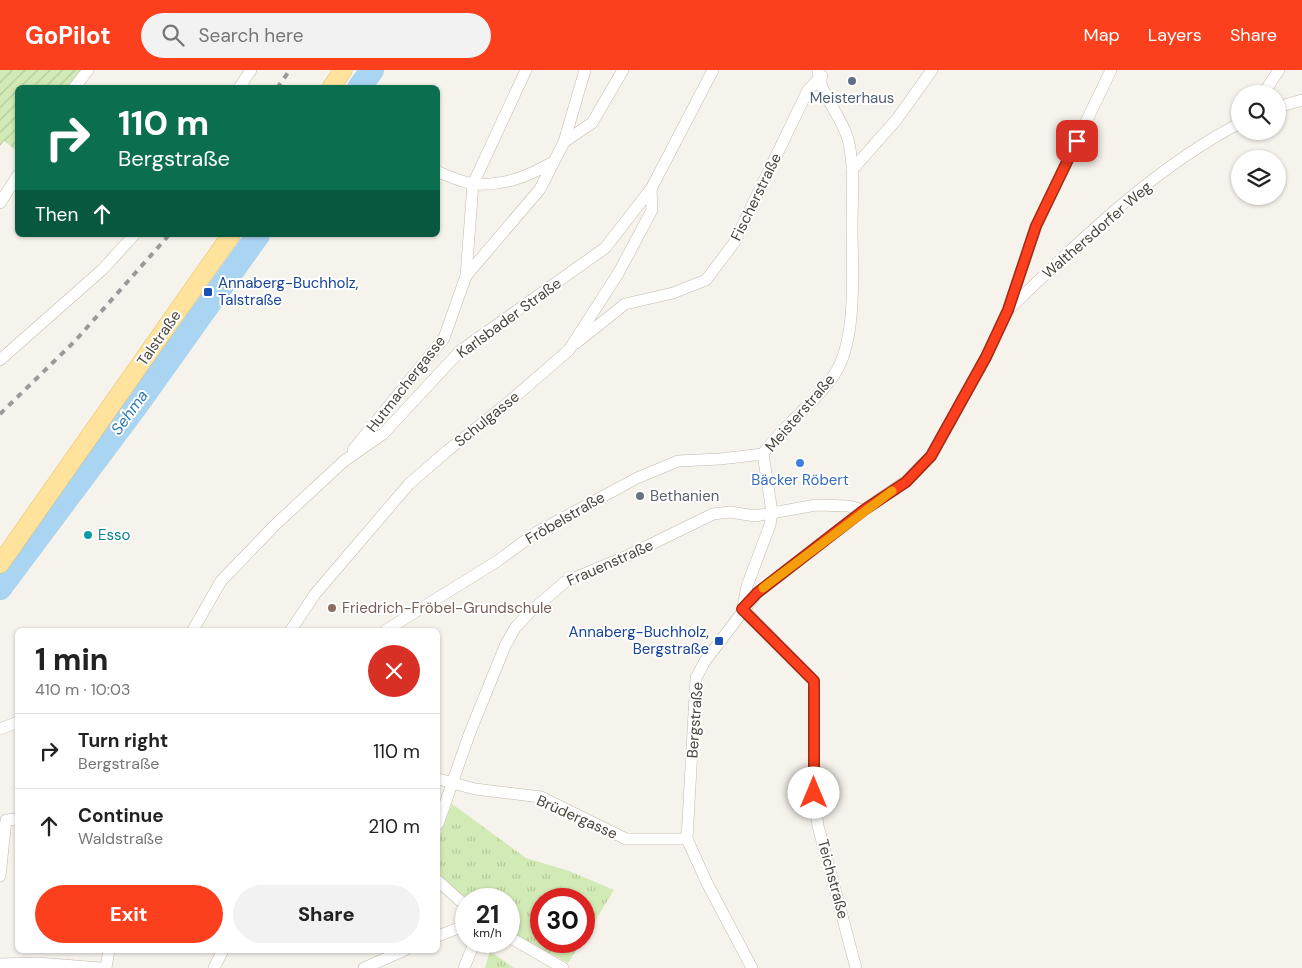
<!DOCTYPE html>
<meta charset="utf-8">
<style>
:root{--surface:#fff;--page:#f2f2f2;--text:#222;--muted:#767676;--line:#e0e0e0;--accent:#fc3f1d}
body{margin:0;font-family:"DM Sans",sans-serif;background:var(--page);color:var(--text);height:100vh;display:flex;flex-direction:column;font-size:19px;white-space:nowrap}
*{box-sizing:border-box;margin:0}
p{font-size:16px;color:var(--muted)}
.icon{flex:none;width:28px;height:28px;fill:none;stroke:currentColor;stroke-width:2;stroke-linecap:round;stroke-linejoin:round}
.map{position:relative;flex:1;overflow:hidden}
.drawer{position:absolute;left:15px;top:558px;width:425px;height:325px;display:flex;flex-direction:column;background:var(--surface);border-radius:8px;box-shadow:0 1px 4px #0004}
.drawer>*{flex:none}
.top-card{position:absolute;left:15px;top:15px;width:425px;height:152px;border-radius:8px;box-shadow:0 1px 4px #0004;background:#0b6e4f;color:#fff;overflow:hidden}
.tools{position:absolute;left:1231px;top:15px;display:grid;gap:10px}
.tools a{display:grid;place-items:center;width:55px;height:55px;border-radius:50%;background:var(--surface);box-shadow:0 1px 4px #0004;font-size:25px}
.speed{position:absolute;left:455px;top:818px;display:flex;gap:10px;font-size:25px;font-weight:700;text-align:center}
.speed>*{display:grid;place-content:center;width:65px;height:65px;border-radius:50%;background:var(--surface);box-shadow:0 1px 4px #0004;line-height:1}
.speed small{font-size:12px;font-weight:400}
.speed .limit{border:8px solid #d22;background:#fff;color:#111}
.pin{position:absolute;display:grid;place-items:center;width:42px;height:42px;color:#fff;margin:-21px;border-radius:10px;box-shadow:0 2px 8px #0006}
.me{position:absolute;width:55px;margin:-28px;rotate:0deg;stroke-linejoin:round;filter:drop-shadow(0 0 4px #0008)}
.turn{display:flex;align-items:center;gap:18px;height:105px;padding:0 20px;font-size:22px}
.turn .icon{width:65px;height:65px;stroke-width:2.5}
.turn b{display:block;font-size:35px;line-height:42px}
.then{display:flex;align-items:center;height:48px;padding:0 20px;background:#0003;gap:10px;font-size:19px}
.round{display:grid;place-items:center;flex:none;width:52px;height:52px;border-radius:26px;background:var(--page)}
.overview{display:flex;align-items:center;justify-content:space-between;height:85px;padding:0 20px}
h1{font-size:30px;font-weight:800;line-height:38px}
.action{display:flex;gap:10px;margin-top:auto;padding:10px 20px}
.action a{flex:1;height:58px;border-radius:30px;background:var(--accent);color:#fff;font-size:20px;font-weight:800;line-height:58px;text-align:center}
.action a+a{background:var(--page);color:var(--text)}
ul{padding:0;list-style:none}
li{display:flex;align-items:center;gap:15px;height:75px;padding:0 20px;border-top:1px solid var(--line)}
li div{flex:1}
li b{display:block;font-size:19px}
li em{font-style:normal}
header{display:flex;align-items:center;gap:30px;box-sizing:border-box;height:70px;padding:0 25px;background:var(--accent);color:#fff}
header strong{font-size:24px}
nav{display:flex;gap:28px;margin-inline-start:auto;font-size:18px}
.search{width:350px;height:45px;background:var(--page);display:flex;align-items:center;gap:12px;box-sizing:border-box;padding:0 18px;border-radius:28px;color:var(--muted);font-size:19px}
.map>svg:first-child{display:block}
.park{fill:url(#park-tufts)}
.garden{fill:url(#garden-furrows)}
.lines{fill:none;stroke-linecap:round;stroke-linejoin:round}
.river{stroke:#a9d4f2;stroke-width:24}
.minor-casing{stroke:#c2bbae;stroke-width:12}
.primary-casing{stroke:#e6c16a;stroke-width:19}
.minor{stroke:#fff;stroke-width:11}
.primary{stroke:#ffe39c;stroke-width:18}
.rail{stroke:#9a9a9a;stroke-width:4;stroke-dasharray:6 6;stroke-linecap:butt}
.route-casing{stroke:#a42913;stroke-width:12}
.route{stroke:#fc3f1d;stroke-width:9}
.slow{stroke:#f59e0b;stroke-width:9}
.service-dot{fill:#5c6f8a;stroke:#fff;stroke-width:2}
.transit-dot{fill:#1a4fb4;stroke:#fff;stroke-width:2}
.shop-dot{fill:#3f7fe0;stroke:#fff;stroke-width:2}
.worship-dot{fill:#6b7280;stroke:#fff;stroke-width:2}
.culture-dot{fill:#0f9aa8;stroke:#fff;stroke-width:2}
.education-dot{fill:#8d6e63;stroke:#fff;stroke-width:2}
.labels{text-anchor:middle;stroke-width:4;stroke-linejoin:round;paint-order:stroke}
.service-label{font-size:15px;fill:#4e5e75;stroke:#fff}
.street-label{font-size:15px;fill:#4b4439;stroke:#fff}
.transit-label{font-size:15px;fill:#164399;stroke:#fff;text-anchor:start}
.shop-label{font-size:15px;fill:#366cbe;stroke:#fff}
.worship-label{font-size:15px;fill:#5b616d;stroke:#fff;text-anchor:start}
.culture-label{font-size:15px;fill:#0d838f;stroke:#fff;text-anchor:start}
.education-label{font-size:15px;fill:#785e54;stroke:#fff;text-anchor:start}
.water-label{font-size:16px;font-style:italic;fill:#2e7ab2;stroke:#fff}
</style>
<header>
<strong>GoPilot</strong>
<div class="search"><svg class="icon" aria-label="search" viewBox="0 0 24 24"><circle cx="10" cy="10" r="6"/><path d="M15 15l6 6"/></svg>Search here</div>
<nav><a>Map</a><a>Layers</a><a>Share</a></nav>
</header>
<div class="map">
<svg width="1302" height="898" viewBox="0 0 1302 898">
<defs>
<pattern id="park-tufts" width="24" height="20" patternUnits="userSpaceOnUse" patternTransform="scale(1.25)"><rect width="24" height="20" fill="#d2eab5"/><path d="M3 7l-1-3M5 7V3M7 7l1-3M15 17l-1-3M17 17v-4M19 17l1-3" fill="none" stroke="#b6ca9c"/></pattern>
<pattern id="garden-furrows" width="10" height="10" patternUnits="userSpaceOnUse" patternTransform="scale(1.25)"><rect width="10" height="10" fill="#d2eab5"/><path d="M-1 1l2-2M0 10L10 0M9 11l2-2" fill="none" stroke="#b6ca9c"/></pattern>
</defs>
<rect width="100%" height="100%" fill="#f6f3ec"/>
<g class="park">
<path d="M 452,734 L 526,788 L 569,801 L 614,820 L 584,869 L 584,829 L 541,829 L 541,871 L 582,871 L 568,893 L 509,861 L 509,829 L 466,829 L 438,806 L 438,769 Z"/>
<path d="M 490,881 L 514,898 L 485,898 Z"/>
</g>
<path class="garden" d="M 0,0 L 81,0 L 68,17 L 18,18 L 17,81 L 4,71 L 0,76 Z"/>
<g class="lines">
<g class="river">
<path d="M 359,18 L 372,0"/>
<path d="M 0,518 L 139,332 L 258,165"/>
</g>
<defs>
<g id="minor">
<path d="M 74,18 L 88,0"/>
<path d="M 239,18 L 251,0"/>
<path d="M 1263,24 L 1279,0"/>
<path d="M 1278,37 L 1302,30"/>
<path d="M 564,72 L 592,53 L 623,0"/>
<path d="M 852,100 L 897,49 L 932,0"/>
<path d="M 438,102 C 449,106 463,113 475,114 C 504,116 529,106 553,92"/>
<path d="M 0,133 L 18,105"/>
<path d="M 466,206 L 540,119 L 564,72 L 585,0"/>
<path d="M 1009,239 C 1080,171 1152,99 1240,53"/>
<path d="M 576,273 L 625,234 L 673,223 L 706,210 L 734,173 L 808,20 L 822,6"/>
<path d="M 0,290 L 103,199 L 134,165"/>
<path d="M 353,380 L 444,268 L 466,206 L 473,114 L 526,0"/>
<path d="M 743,537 L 747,516 L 770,455 L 772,442 L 763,384 C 783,355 814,335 834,305 C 858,270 852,198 852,156 C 852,128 855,97 848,69 C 841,45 820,25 818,0"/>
<path d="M 743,539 L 814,611 L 814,723 L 818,756 L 856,898"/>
<path d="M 193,560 L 221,511 L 276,454 L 344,391 L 383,364 L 460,281 L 605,178 L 651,119 L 713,0"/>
<path d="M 291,560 L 315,524 L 409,414 L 447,381 L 503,337 L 569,280 L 619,202 L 652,140 L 651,119"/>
<path d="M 386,560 L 496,492 L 537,462 L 637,408 L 678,391 L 720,389 L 763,384"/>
<path d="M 0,659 L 18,652"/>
<path d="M 438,709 L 475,719 L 541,727 L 626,769 L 687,769"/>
<path d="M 438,754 L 469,665 L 505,576 L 515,558 L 530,542 L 565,512 L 627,486 L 713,444 L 730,442 L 755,446 L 816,435 L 848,436 L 864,440"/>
<path d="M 0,806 L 6,750 L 18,749"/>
<path d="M 438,811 L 466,836"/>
<path d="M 438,866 L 466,855"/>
<path d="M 509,867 L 563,898"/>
<path d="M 0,894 L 37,893 L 101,898"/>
<path d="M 106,898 L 109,880"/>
<path d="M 214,898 L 223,880"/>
<path d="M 364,898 L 405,880"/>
<path d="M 464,898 L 475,871"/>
<path d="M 752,898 L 707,813 L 687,769 L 696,608 L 705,591 L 757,523 L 864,440 L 906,411 L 931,386 L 986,287 L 1008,240 L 1036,156 L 1111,0"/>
</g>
<g id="primary">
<path d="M 331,18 L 343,0"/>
<path d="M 0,494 L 231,165"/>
</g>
</defs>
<use href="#minor" class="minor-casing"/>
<use href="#primary" class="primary-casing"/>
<use href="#minor" class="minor"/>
<use href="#primary" class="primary"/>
<g class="rail">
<path d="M 277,18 L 290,0"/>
<path d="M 0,344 L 75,271 L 169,165"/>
</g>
</g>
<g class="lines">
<defs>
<path id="route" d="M 814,723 L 814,611 L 742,539 L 757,523 L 864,440 L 906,412 L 931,386 L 986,287 L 1008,240 L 1036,156 L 1077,71"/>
</defs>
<use href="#route" class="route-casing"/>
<use href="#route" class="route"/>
<path class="slow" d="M 763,518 L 892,421"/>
</g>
<circle class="service-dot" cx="852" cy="11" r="5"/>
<g class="transit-dot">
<rect x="203" y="217" width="10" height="10" rx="2.5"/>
<rect x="714" y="566" width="10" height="10" rx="2.5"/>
</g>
<circle class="shop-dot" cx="800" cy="393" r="5"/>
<circle class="worship-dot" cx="640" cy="426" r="5"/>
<circle class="culture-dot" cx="88" cy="465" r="5"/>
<circle class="education-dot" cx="332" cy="538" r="5"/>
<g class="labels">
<g class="service-label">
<text x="852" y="33">Meisterhaus</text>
</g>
<g class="street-label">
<text transform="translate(756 127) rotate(-64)" y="5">Fischerstraße</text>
<text transform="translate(1097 160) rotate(-41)" y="5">Walthersdorfer Weg</text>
<text transform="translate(509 248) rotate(-36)" y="5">Karlsbader Straße</text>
<text transform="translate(159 268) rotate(-55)" y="5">Talstraße</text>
<text transform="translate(406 314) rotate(-52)" y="5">Hutmachergasse</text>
<text transform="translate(800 343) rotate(-49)" y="5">Meisterstraße</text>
<text transform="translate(487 349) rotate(-39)" y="5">Schulgasse</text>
<text transform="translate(565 448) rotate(-30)" y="5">Fröbelstraße</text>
<text transform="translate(610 493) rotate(-24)" y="5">Frauenstraße</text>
<text transform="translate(695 650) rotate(-86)" y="5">Bergstraße</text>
<text transform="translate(577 747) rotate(24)" y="5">Brüdergasse</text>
<text transform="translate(833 809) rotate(75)" y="5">Teichstraße</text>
</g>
<g class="transit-label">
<text x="218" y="218">Annaberg-Buchholz,<tspan x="218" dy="17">Talstraße</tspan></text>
<text x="709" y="567" text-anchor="end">Annaberg-Buchholz,<tspan x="709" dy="17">Bergstraße</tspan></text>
</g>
<g class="shop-label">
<text x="800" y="415">Bäcker Röbert</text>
</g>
<g class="worship-label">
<text x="650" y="431">Bethanien</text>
</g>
<g class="culture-label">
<text x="98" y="470">Esso</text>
</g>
<g class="education-label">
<text x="342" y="543">Friedrich-Fröbel-Grundschule</text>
</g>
<g class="water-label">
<text transform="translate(129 342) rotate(-54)" y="6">Sehma</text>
</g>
</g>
</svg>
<div class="tools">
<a><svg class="icon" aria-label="search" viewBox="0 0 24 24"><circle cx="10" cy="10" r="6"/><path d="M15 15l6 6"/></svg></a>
<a><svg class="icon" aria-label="layers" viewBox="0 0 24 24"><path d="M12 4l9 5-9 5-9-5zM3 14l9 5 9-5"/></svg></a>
</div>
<div class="speed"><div>21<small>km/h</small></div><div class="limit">30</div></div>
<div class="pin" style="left:1077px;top:71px;background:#d93025"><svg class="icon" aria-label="arrive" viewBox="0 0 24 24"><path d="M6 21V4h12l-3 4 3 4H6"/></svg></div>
<svg class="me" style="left:814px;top:723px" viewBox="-20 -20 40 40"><circle r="19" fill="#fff"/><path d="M0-13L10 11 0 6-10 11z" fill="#fc3f1d"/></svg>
<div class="top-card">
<div class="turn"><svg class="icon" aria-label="right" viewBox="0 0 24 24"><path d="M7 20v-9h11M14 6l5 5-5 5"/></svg><div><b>110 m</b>Bergstraße</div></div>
<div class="then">Then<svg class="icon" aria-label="ahead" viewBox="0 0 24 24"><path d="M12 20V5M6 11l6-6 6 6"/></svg></div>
</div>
<section class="drawer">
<div class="overview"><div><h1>1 min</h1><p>410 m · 10:03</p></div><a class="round" style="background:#d93025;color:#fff"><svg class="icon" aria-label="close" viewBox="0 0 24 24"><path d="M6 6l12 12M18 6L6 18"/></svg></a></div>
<ul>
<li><svg class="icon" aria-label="right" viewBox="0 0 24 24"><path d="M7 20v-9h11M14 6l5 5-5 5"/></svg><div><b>Turn right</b><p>Bergstraße</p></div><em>110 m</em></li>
<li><svg class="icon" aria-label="ahead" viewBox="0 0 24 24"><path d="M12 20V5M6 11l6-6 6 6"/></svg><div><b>Continue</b><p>Waldstraße</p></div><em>210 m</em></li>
</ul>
<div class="action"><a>Exit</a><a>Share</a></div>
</section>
</div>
